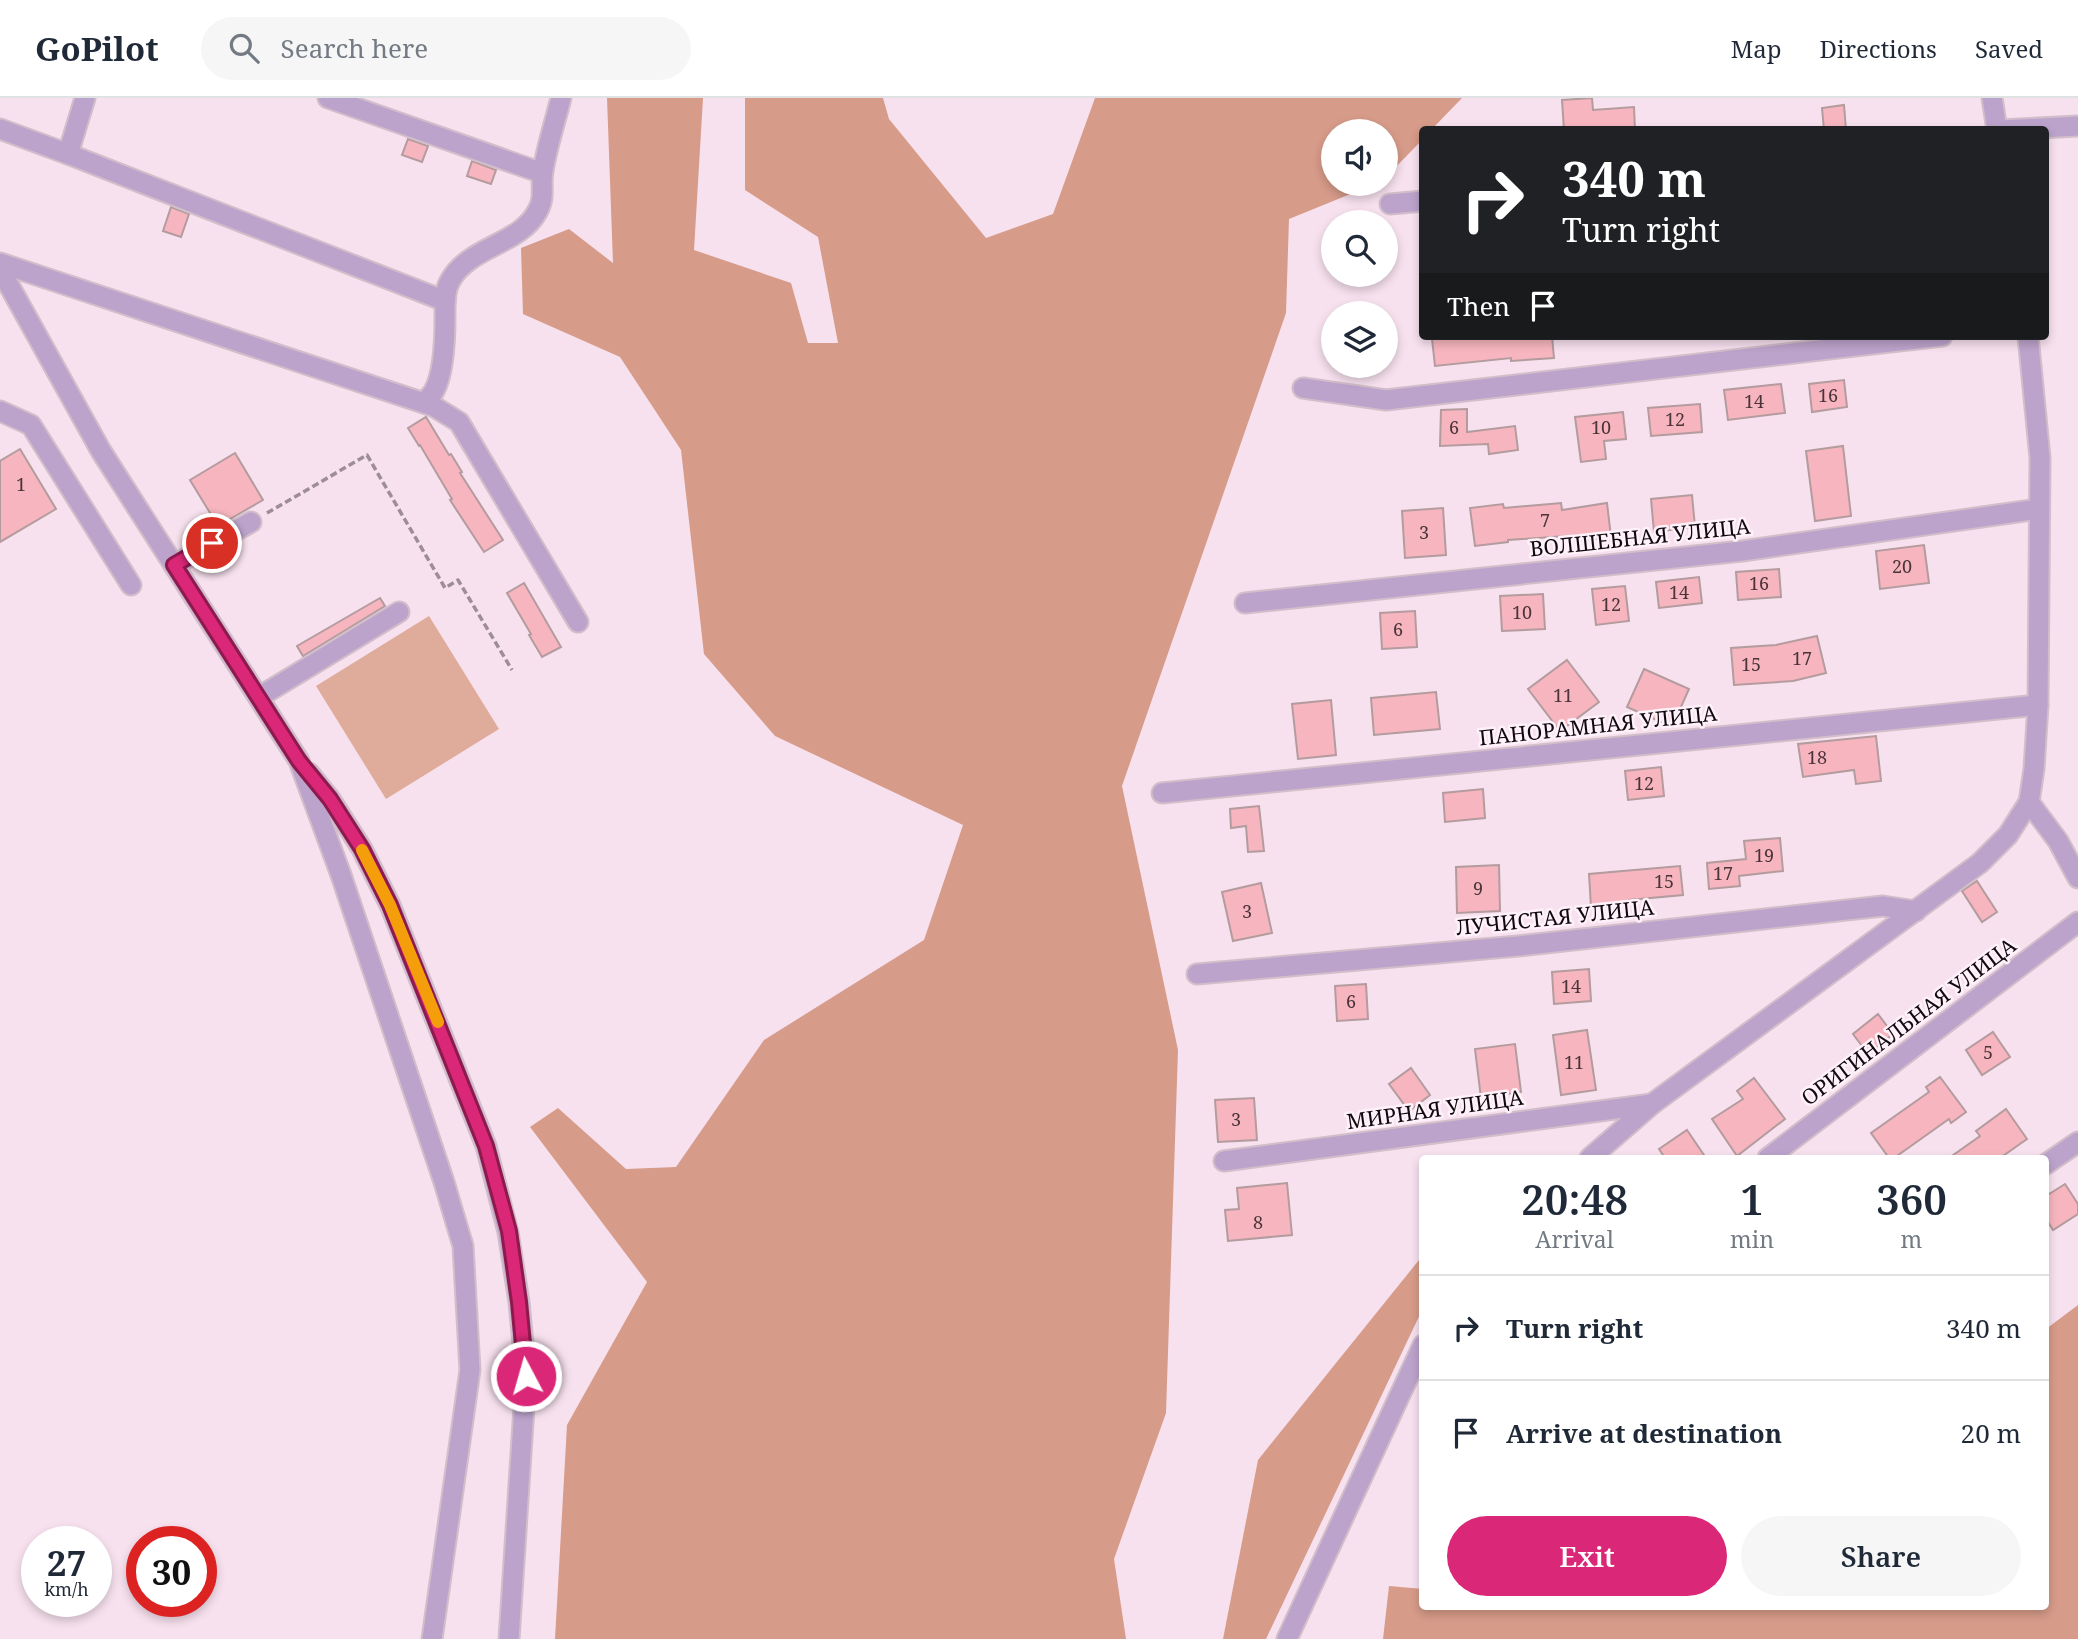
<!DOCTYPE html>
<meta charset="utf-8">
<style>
:root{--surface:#fff;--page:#f6f6f7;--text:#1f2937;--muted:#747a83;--line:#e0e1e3;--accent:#db2777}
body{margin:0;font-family:"Noto Serif",serif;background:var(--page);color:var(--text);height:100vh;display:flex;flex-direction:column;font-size:26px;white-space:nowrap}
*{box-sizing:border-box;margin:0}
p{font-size:23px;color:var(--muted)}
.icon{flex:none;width:38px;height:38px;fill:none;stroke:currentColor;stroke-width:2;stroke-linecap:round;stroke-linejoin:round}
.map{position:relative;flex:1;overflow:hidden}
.details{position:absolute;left:1419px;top:1057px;width:630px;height:455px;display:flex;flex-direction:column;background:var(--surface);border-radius:7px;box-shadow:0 4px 10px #0003}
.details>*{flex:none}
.hud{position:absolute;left:1419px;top:28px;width:630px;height:214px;border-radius:7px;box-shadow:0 4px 10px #0003;background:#202124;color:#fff;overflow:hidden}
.controls{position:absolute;left:1321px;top:21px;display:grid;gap:14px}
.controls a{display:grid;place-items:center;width:77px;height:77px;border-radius:50%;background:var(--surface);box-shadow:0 4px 10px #0003;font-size:35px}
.speed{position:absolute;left:21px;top:1428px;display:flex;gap:14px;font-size:35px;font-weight:700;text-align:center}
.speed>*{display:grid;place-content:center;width:91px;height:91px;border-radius:50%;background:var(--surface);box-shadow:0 4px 10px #0003;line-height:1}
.speed small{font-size:18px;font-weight:400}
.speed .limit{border:10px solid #d22;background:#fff;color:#111}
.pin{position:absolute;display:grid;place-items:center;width:60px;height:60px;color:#fff;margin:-30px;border:4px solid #fff;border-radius:50%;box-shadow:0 2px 7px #0007}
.me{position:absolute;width:77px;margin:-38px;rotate:354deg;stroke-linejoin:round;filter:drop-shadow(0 0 5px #0008)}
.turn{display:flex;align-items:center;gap:24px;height:147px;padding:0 28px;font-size:32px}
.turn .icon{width:91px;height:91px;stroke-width:2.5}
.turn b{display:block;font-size:49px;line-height:60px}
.then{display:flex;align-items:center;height:66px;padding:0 28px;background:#0003;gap:14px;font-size:26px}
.eta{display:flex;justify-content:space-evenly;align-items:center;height:119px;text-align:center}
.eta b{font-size:42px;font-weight:600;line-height:49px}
.primary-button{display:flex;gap:14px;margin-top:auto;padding:14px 28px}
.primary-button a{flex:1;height:80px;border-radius:42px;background:var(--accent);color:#fff;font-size:28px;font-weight:600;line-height:80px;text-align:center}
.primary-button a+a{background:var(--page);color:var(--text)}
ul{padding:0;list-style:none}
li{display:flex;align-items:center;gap:21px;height:105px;padding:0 28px;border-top:2px solid var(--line)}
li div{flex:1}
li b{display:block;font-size:26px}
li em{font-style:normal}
header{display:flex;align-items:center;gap:42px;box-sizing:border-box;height:98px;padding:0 35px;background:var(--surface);border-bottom:2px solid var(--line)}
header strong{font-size:33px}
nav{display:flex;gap:38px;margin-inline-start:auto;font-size:24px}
.search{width:490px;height:63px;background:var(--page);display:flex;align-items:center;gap:18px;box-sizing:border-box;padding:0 24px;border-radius:38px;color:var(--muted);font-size:26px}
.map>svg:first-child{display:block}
.green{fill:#dfab9b}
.forest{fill:#d79b89}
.building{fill:#f7b6bf;stroke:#b39b9e;stroke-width:2}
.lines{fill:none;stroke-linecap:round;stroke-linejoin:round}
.minor-casing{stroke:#d2beca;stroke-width:23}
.path{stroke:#9d8d97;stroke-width:3.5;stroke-dasharray:7 3.5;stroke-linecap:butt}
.minor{stroke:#bca3cb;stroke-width:19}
.route-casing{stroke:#8e194d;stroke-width:18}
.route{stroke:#db2777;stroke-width:12}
.slow{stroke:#f59e0b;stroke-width:12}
.labels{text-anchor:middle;stroke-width:5;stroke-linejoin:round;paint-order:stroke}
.number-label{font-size:18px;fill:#4a343a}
.street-label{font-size:21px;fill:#10090e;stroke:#fff1f9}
</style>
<header>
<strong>GoPilot</strong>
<div class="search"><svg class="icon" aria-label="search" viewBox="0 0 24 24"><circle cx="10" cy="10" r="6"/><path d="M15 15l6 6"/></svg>Search here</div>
<nav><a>Map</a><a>Directions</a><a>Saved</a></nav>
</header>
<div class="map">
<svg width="2078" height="1541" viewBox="0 0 2078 1541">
<rect width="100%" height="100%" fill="#f7e1ee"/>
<path class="green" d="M 429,518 L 499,631 L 386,701 L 316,588 Z"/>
<g class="forest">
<path d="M 607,0 L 703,0 L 694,152 L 791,185 L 808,245 L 838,245 L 818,139 L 745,92 L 745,0 L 883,0 L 889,21 L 986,140 L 1053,116 L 1095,0 L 1462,0 L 1432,31 L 1423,32 L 1423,41 L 1386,79 L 1386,33 L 1334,33 L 1334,86 L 1375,86 L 1289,121 L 1286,215 L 1122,688 L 1178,952 L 1166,1315 L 1114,1461 L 1126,1541 L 555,1541 L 567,1327 L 647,1184 L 530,1029 L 558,1010 L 626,1071 L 676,1069 L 764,942 L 924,842 L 963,727 L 775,638 L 704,556 L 681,352 L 620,259 L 523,216 L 521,150 L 569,131 L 613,165 Z"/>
<path d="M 1423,1157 L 1423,1210 L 1266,1541 L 1223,1541 L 1258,1362 Z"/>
<path d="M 2078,1207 L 2078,1541 L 1383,1541 L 1389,1488 L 1423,1491 L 1423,1508 L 2046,1508 L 2046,1231 Z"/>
</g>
<g class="building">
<path d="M 1592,0 L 1593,12 L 1634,9 L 1635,32 L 1564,32 L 1562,2 Z"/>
<path d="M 1844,7 L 1846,32 L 1824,32 L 1822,10 Z"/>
<path d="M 408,41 L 428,48 L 422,64 L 402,57 Z"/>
<path d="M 472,63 L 496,72 L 491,86 L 467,78 Z"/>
<path d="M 171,109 L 189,116 L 181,139 L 163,133 Z"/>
<path d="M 1462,238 L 1552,238 L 1554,260 L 1511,263 L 1511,260 L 1435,268 L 1432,241 Z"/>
<path d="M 1844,282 L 1847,309 L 1812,314 L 1809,286 Z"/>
<path d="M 1781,286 L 1785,315 L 1728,322 L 1724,292 Z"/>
<path d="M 1700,306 L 1702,334 L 1651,338 L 1648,310 Z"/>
<path d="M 1467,311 L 1467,334 L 1515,328 L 1518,352 L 1489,356 L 1488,346 L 1440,348 L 1441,312 Z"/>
<path d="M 1623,314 L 1626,341 L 1604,343 L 1606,361 L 1581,364 L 1575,319 Z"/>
<path d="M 426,319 L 449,357 L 451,356 L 462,374 L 460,375 L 503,442 L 484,454 L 450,402 L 452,401 L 420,347 L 419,348 L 408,330 Z"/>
<path d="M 1843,348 L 1851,418 L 1815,423 L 1806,353 Z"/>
<path d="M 20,351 L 56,411 L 0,444 L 0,363 Z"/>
<path d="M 235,355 L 263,402 L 218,428 L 190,382 Z"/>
<path d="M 1692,397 L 1695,429 L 1654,434 L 1651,401 Z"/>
<path d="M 1561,405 L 1562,412 L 1607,405 L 1611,439 L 1581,443 L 1580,437 L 1508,442 L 1508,444 L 1475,448 L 1470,410 L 1503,406 L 1504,410 Z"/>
<path d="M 1443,410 L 1446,457 L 1405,460 L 1402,413 Z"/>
<path d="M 1924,447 L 1929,485 L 1880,491 L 1876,453 Z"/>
<path d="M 1779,471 L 1781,499 L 1738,502 L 1736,474 Z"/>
<path d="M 1699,479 L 1702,505 L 1659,510 L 1656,484 Z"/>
<path d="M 524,485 L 561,549 L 542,559 L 529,537 L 531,536 L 507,495 Z"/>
<path d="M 1625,488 L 1629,523 L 1596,527 L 1592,491 Z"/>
<path d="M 1543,496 L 1545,531 L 1502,533 L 1500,498 Z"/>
<path d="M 380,500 L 385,508 L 303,558 L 297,548 Z"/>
<path d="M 1415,513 L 1417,549 L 1382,551 L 1380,515 Z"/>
<path d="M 1817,538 L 1826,575 L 1793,583 L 1734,587 L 1731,550 L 1776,547 Z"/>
<path d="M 1567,562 L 1599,604 L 1560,633 L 1528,591 Z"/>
<path d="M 1644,571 L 1689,591 L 1672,629 L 1627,609 Z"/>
<path d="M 1436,594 L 1440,631 L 1374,637 L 1371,600 Z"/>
<path d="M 1331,602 L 1336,657 L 1298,661 L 1292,606 Z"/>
<path d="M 1876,638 L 1881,683 L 1856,686 L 1854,672 L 1803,679 L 1798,646 Z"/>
<path d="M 1661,669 L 1664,698 L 1628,702 L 1625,673 Z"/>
<path d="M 1483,691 L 1485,720 L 1445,724 L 1443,695 Z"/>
<path d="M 1259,708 L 1264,753 L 1248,754 L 1246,728 L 1231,730 L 1230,711 Z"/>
<path d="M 1780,740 L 1783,773 L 1739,778 L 1740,788 L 1709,791 L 1707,765 L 1746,761 L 1744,743 Z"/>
<path d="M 1499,767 L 1500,813 L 1457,815 L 1456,769 Z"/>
<path d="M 1680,768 L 1683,797 L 1629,802 L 1629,806 L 1591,809 L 1589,776 Z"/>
<path d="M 1977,783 L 1997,814 L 1982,824 L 1962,793 Z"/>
<path d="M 1261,785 L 1272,835 L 1233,843 L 1222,794 Z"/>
<path d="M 1589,871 L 1591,903 L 1554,906 L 1552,874 Z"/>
<path d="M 1366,886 L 1368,921 L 1337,923 L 1335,888 Z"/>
<path d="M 1878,916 L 1893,936 L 1868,956 L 1853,936 Z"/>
<path d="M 1587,932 L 1596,992 L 1561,997 L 1553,937 Z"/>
<path d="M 1993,934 L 2010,959 L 1982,977 L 1966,952 Z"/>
<path d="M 1515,946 L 1521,994 L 1481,1000 L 1475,951 Z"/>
<path d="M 1411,970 L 1430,997 L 1409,1013 L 1389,986 Z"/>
<path d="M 1940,979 L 1966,1014 L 1951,1025 L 1949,1021 L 1894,1060 L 1889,1060 L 1871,1035 L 1929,994 L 1926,989 Z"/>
<path d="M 1754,980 L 1785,1021 L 1737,1058 L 1712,1021 L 1743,1001 L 1737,993 Z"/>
<path d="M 1254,1000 L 1257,1042 L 1218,1044 L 1215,1002 Z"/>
<path d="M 2006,1011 L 2027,1041 L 2000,1060 L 1949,1060 L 1980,1038 L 1976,1033 Z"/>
<path d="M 1687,1032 L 1706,1060 L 1665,1060 L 1659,1051 Z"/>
<path d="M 1287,1085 L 1292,1137 L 1228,1143 L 1225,1112 L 1239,1111 L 1237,1090 Z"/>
<path d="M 2065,1086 L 2078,1106 L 2078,1116 L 2053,1132 L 2046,1121 L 2046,1098 Z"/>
</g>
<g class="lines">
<defs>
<g id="minor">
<path d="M 328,0 L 542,75"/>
<path d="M 1992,0 L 1997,32"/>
<path d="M 0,31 L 68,56 L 85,0"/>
<path d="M 2001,32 L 2078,28"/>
<path d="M 68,56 L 445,203"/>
<path d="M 1390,106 L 1423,103"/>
<path d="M 0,165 L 433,308 L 459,324 L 578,524"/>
<path d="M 0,171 L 101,353 L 299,663 L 341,777 L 444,1084 L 463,1148 L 470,1272 L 432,1541"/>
<path d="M 1303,290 L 1386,302 L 1942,238"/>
<path d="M 424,305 C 427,301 432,297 434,293 C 444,275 445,240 445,219 C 445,208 444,193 450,183 C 468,149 520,146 537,114 C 546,99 540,88 543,73 C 547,48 555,24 561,0"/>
<path d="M 0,313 L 31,327 L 131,487"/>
<path d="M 174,467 L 251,424"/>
<path d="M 1245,505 L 1742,453 L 2039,411"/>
<path d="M 259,599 L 399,514"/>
<path d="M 309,675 L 330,701 L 362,751 L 390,807 L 486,1048 L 508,1134 L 519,1204 L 526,1278 L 509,1541"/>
<path d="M 1162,695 L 2038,607"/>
<path d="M 2029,704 L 2058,743 L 2078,780"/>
<path d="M 1197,876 L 1518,848 L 1883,808 L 1916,813"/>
<path d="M 1590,1060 L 1652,1006 L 1980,765 L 2008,737 L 2029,704 L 2034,671 L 2038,607 L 2040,360 L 2028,238"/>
<path d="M 1768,1060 L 2078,824"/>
<path d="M 1224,1063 L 1652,1006"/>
<path d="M 2046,1066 L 2078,1044"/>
<path d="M 1287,1541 L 1423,1247"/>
</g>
</defs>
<use href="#minor" class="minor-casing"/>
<path class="path" d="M 267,415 L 367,357 L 445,490 L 458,482 L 512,572"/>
<use href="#minor" class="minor"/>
</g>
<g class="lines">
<defs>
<path id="route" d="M 212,445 L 174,467 L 299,663 L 330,701 L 362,751 L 390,807 L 486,1048 L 509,1133 L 519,1204 L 526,1278"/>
</defs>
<use href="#route" class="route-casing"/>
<use href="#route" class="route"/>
<path class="slow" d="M 362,752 L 390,807 L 438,924"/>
</g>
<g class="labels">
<g class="number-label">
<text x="1828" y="304">16</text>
<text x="1754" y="310">14</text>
<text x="1675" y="328">12</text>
<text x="1454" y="336">6</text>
<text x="1601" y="336">10</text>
<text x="21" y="393">1</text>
<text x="1545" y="429">7</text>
<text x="1424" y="441">3</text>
<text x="1902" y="475">20</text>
<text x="1759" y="492">16</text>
<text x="1679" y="501">14</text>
<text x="1611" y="513">12</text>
<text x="1522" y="521">10</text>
<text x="1398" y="538">6</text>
<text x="1802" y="567">17</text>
<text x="1751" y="573">15</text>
<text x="1563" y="604">11</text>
<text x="1817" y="666">18</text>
<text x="1644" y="692">12</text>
<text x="1764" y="764">19</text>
<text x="1723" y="782">17</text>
<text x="1664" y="790">15</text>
<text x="1478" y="797">9</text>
<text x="1247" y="820">3</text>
<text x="1571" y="895">14</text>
<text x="1351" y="910">6</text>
<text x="1988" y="961">5</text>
<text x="1574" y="971">11</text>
<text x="1236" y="1028">3</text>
<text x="1258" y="1131">8</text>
</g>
<g class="street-label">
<text transform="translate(1640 440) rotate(-6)" y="7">ВОЛШЕБНАЯ УЛИЦА</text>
<text transform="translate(1598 628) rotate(-6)" y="7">ПАНОРАМНАЯ УЛИЦА</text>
<text transform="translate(1555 820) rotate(-6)" y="7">ЛУЧИСТАЯ УЛИЦА</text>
<text transform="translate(1909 924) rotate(-37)" y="7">ОРИГИНАЛЬНАЯ УЛИЦА</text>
<text transform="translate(1435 1012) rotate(-8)" y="7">МИРНАЯ УЛИЦА</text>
</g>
</g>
</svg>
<div class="controls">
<a><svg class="icon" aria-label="sound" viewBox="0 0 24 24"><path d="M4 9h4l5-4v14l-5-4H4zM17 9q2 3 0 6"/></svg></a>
<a><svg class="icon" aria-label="search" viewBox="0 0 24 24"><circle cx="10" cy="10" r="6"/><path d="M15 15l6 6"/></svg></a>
<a><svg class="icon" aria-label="layers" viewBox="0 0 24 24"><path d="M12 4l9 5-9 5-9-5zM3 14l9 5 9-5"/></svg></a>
</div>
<div class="speed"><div>27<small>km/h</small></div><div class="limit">30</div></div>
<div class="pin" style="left:212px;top:445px;background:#d93025"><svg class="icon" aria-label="arrive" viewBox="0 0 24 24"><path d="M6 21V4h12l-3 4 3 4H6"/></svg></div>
<svg class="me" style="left:526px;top:1278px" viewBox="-20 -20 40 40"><circle r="17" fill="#db2777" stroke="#fff" stroke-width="3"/><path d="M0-11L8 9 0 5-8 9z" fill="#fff"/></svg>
<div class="hud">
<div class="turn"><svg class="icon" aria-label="right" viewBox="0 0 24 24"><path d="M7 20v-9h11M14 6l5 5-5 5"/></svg><div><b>340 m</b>Turn right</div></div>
<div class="then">Then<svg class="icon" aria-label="arrive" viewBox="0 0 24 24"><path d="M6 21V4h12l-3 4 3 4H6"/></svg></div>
</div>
<section class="details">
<div class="eta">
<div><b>20:48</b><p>Arrival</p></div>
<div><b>1</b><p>min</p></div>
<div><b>360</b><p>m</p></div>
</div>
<ul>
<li><svg class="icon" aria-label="right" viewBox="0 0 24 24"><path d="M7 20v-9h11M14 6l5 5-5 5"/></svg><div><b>Turn right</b></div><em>340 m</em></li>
<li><svg class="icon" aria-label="arrive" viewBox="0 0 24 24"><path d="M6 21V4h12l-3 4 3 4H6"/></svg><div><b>Arrive at destination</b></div><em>20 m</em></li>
</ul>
<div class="primary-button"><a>Exit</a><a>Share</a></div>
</section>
</div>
